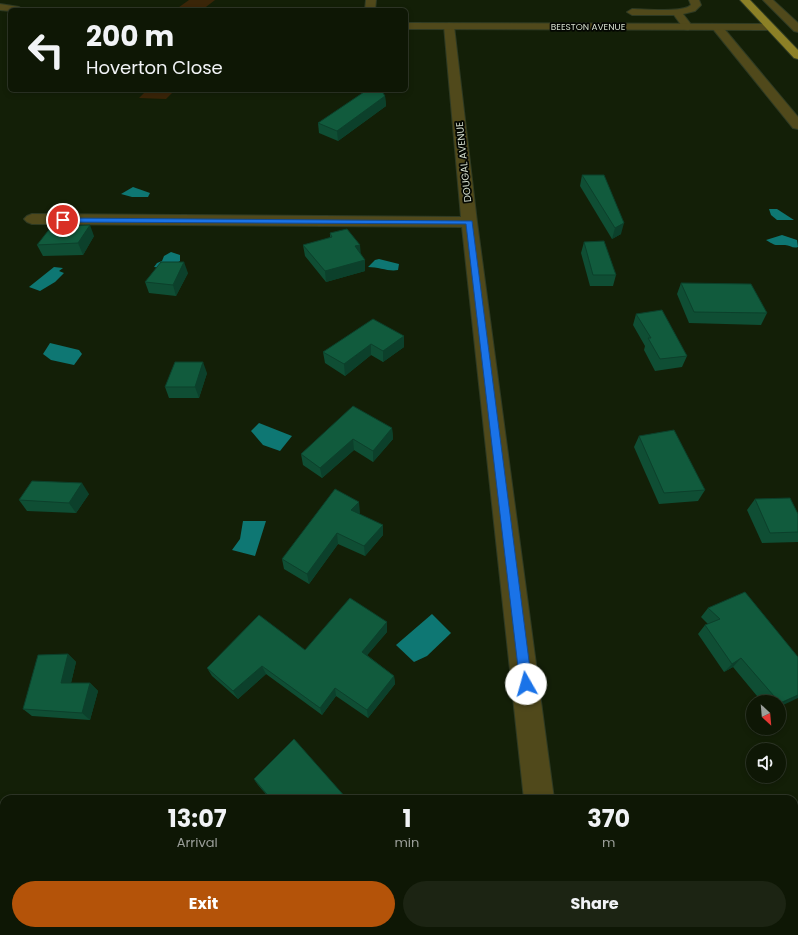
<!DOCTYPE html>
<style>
:root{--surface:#0e1705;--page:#1c2413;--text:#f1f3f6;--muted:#9b9f9a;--line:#2e3627;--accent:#b45309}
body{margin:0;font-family:Poppins,sans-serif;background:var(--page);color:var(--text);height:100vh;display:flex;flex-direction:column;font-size:15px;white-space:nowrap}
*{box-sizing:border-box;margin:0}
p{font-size:13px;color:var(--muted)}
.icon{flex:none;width:22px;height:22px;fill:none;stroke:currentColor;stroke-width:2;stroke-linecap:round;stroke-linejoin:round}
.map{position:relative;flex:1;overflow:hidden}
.panel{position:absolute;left:0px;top:795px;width:798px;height:140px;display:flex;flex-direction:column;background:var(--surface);border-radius:12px 12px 0 0;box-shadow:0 2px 6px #0003,0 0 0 1px var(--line)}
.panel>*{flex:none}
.top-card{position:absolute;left:8px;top:8px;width:400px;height:84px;border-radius:6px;box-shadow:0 2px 6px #0003,0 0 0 1px var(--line);background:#0e1705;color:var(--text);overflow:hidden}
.needle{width:26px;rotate:154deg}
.controls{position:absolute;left:746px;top:695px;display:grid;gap:8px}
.controls a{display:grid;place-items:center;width:40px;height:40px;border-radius:50%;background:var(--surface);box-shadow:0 2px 6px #0003,0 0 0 1px var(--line);font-size:20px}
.pin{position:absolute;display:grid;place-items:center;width:34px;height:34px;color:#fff;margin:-17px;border:2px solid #fff;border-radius:50%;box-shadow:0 1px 4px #0007}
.me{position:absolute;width:44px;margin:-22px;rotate:353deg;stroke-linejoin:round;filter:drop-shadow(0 0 3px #0008)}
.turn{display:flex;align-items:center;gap:14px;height:84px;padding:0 12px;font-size:18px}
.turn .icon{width:52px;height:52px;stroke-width:2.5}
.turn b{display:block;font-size:28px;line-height:34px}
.eta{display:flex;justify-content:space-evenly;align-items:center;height:68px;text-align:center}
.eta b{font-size:24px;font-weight:700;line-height:28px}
.cta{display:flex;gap:8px;margin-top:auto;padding:8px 12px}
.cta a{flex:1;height:46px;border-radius:24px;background:var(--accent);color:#fff;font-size:16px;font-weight:700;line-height:46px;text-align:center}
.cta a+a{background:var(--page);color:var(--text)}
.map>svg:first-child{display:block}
.green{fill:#3a2508}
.water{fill:#0e7773}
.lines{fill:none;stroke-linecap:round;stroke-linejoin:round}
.minor-casing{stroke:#2e3a23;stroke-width:2}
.tertiary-casing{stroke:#2e3a23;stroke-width:2}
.trunk-casing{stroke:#2e3a23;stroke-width:2}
.minor{fill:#50491b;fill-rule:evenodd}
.tertiary{fill:#50491b;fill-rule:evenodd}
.trunk{fill:#8c8026;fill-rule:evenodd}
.wall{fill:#0f4e34}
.shaded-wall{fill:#0c402b}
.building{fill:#115b3d;stroke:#0c402b}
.route{fill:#1a73e8;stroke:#114b97}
.labels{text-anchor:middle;stroke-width:3.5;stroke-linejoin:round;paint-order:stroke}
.far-street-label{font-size:9px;fill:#d5dece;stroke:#040702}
.street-label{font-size:10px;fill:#d5dece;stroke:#040702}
</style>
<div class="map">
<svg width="798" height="935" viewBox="0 0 798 935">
<rect width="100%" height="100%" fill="#131f07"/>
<g class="green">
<path d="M 189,0 L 215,0 L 202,10 L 175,10 Z"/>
<path d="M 147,90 L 175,90 L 166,99 L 139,98 Z"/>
</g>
<g class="water">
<path d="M 133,187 L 150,193 L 148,197 L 132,197 L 121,194 Z"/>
<path d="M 769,209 L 777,209 L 794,220 L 777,220 L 771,215 Z"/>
<path d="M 782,235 L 797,240 L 798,247 C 793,249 790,245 785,245 C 774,245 776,246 766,240 Z"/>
<path d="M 171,252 L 180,255 L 180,261 L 168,269 L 154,267 L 157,263 L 162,261 L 164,256 Z"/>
<path d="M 379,259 L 399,264 L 398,270 C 389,272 379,267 368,267 L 375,260 Z"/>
<path d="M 54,267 L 63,268 L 59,271 L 64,273 L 55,282 L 40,291 L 29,287 Z"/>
<path d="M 50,343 L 79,350 L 82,354 L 74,365 L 51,360 L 43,354 Z"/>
<path d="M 259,423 L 292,436 L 280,451 L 263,445 L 251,431 Z"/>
<path d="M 243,521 L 266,521 L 255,556 L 232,550 L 240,539 Z"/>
<path d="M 432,614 L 451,633 L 427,656 L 414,662 L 396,645 Z"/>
</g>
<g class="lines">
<defs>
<g id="minor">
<path d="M 366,0 L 376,0 L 375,10 L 365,10 Z"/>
<path d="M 689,0 L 699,0 L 701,5 L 695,11 L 683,14 L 693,27 L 688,30 L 684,29 L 674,15 L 632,15 L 627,12 L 632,9 C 645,9 683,13 691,5 Z"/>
<path d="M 763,0 L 773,0 L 798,23 L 798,32 L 794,31 Z"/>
<path d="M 449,23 L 454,26 L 477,222 L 554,799 L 524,799 L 462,227 L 32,224 L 27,222 L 24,219 L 27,216 L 32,214 L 461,217 L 444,26 Z"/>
<path d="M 717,24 L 721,25 L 798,117 L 798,129 L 793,128 L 713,29 L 712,27 Z"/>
<rect x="537" y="931" width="34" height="4"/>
</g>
<g id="tertiary">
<path d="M 0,4 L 19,7 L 24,10 L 10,10 L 10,11 L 0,10 Z"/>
<path d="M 406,23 L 769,24 L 774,27 L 769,30 L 406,29 Z"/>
</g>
<path id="trunk" d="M 740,0 L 750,0 L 798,50 L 798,59 L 794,58 Z"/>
</defs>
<use href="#minor" class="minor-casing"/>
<use href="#tertiary" class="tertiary-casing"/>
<use href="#trunk" class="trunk-casing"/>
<use href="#minor" class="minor"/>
<use href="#tertiary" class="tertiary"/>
<use href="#trunk" class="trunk"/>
</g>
<g class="wall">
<path d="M 385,96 L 386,106 L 338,141 L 319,133 L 318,123 Z"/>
<path d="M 582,175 L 621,234 L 612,239 L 580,186 Z"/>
<path d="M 330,233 L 361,255 L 365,260 L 365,271 L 326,282 L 305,256 L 303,245 L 330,238 Z"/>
<path d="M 94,236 L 83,255 L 43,256 L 37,245 Z"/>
<path d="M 584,242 L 616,275 L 613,286 L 590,286 L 581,253 Z"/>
<path d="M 188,273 L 176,296 L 149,293 L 145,282 Z"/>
<path d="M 681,283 L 767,313 L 761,325 L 689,323 L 677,294 Z"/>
<path d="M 636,314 L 687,356 L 682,367 L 655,371 L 644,350 L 645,346 L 633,325 Z"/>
<path d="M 404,336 L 404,347 L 383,362 L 371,355 L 345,376 L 325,363 L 323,352 Z"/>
<path d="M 207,373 L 199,398 L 169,398 L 165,387 Z"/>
<path d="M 392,428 L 393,439 L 373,462 L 354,450 L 322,478 L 303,465 L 301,454 Z"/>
<path d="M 639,436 L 705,490 L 698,501 L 659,504 L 634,447 Z"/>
<path d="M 89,494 L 76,513 L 27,511 L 19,500 Z"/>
<path d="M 755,499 L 798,514 L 798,542 L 762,543 L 747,510 Z"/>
<path d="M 360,513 L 359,514 L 383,525 L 383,535 L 365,556 L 338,544 L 309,584 L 284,569 L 282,559 Z"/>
<path d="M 708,608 L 798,657 L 779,707 L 779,702 L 762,702 L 733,667 L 724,672 L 698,634 L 705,625 L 708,624 L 701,617 Z"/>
<path d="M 387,632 L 367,655 L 394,676 L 395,684 L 368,718 L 336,696 L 322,715 L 266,674 L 238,699 L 212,676 L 207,668 L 305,650 Z"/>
<path d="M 68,654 L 76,662 L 71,683 L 90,683 L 98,691 L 90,720 L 32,716 L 23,709 Z"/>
<path d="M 254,779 L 347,799 L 270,799 L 258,785 Z"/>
<path d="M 795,824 L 798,827 L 798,928 L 794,923 L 794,825 Z"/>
</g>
<g class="shaded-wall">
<path d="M 385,96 L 386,106 L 338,141 L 337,131 Z"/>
<path d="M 624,223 L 621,234 L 612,239 L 615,228 Z"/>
<path d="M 90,225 L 94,236 L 83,255 L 78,243 Z"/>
<path d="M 360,245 L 361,256 L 355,246 Z"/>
<path d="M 365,260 L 365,271 L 326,282 L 325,271 Z"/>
<path d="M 184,262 L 188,273 L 176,296 L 173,285 Z"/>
<path d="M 404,336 L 404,347 L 383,362 L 383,351 Z"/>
<path d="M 371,344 L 371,355 L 345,376 L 344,364 Z"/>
<path d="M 203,362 L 207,373 L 199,398 L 195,387 Z"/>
<path d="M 392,428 L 393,439 L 373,462 L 373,451 Z"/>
<path d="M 353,439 L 354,450 L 322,478 L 320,468 Z"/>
<path d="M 82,483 L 89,494 L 76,513 L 69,503 Z"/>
<path d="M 359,502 L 360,513 L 352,521 L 351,510 Z"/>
<path d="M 383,525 L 383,535 L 365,556 L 364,546 Z"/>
<path d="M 337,533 L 338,544 L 309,584 L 307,574 Z"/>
<path d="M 387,622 L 387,632 L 363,660 L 362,652 Z"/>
<path d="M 68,654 L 76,662 L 69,691 L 61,683 Z"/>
<path d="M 741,658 L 733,667 L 724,672 L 732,664 Z"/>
<path d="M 262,666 L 266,674 L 238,699 L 233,691 Z"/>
<path d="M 394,676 L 395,684 L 368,718 L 367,710 Z"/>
<path d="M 90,683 L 98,691 L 90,720 L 82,713 Z"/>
<path d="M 335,688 L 336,696 L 322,715 L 320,708 Z"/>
<path d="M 798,695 L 798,698 L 779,707 L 779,704 Z"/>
</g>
<g class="building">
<path d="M 367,90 L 381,90 L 385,96 L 337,131 L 318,123 Z"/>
<path d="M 582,175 L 604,175 L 624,223 L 615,228 Z"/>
<path d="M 55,222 L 68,226 L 90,225 L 78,243 L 37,245 Z"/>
<path d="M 347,229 L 360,245 L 355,246 L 365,260 L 325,271 L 303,245 L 332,237 L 330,233 Z"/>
<path d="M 604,241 L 616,275 L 593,275 L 584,242 Z"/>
<path d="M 161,262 L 184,262 L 173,285 L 145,282 Z"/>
<path d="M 681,283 L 751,284 L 767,313 L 694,312 Z"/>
<path d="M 662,310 L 687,356 L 660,359 L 648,338 L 651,338 L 636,314 Z"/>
<path d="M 373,319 L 404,336 L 383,351 L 371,344 L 344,364 L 323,352 Z"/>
<path d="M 175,362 L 203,362 L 195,387 L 165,387 Z"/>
<path d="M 353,406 L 392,428 L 373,451 L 353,439 L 320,468 L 301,454 Z"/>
<path d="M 674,430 L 705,490 L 664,493 L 639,436 Z"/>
<path d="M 32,481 L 82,483 L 69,503 L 19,500 Z"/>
<path d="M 335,489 L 359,502 L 351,510 L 383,525 L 364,546 L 337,533 L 307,574 L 282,559 Z"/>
<path d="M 790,498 L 798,514 L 798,532 L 770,533 L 755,499 Z"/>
<path d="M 745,592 L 798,657 L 798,695 L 780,703 L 741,658 L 732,664 L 705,625 L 720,619 L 708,608 Z"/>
<path d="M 350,598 L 387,622 L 362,652 L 394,676 L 367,710 L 335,688 L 320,708 L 262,666 L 233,691 L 207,668 L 259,615 L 305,650 Z"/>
<path d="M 68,654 L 61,683 L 90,683 L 82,713 L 23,709 L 38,655 Z"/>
<path d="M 294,739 L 347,799 L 271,799 L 254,779 Z"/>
<path d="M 795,824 L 798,827 L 798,909 L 794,904 L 794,825 Z"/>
</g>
<path class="route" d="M 61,218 L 472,221 L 532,684 L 530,688 L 526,690 L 522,688 L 520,684 L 466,224 L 63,222 L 61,221 Z"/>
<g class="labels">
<g class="far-street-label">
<text x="588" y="30">BEESTON AVENUE</text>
</g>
<g class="street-label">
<text transform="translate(463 162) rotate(-96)" y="4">DOUGAL AVENUE</text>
</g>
</g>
</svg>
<div class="controls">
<a><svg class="needle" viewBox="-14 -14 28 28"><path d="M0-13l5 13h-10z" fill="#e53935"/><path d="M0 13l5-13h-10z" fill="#9b9f9a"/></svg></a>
<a><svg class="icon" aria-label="sound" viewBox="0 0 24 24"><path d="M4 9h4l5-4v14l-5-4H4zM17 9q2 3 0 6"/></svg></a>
</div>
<div class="pin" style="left:63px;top:220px;background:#d93025"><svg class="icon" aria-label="arrive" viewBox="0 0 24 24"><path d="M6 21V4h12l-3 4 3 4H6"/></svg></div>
<svg class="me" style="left:526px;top:684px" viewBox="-20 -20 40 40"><circle r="19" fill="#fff"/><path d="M0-13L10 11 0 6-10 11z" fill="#1a73e8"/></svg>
<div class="top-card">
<div class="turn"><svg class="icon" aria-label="left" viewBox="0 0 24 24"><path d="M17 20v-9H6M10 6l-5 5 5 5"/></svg><div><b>200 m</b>Hoverton Close</div></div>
</div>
<section class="panel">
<div class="eta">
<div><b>13:07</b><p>Arrival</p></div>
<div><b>1</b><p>min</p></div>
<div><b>370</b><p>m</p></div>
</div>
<div class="cta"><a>Exit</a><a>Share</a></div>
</section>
</div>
